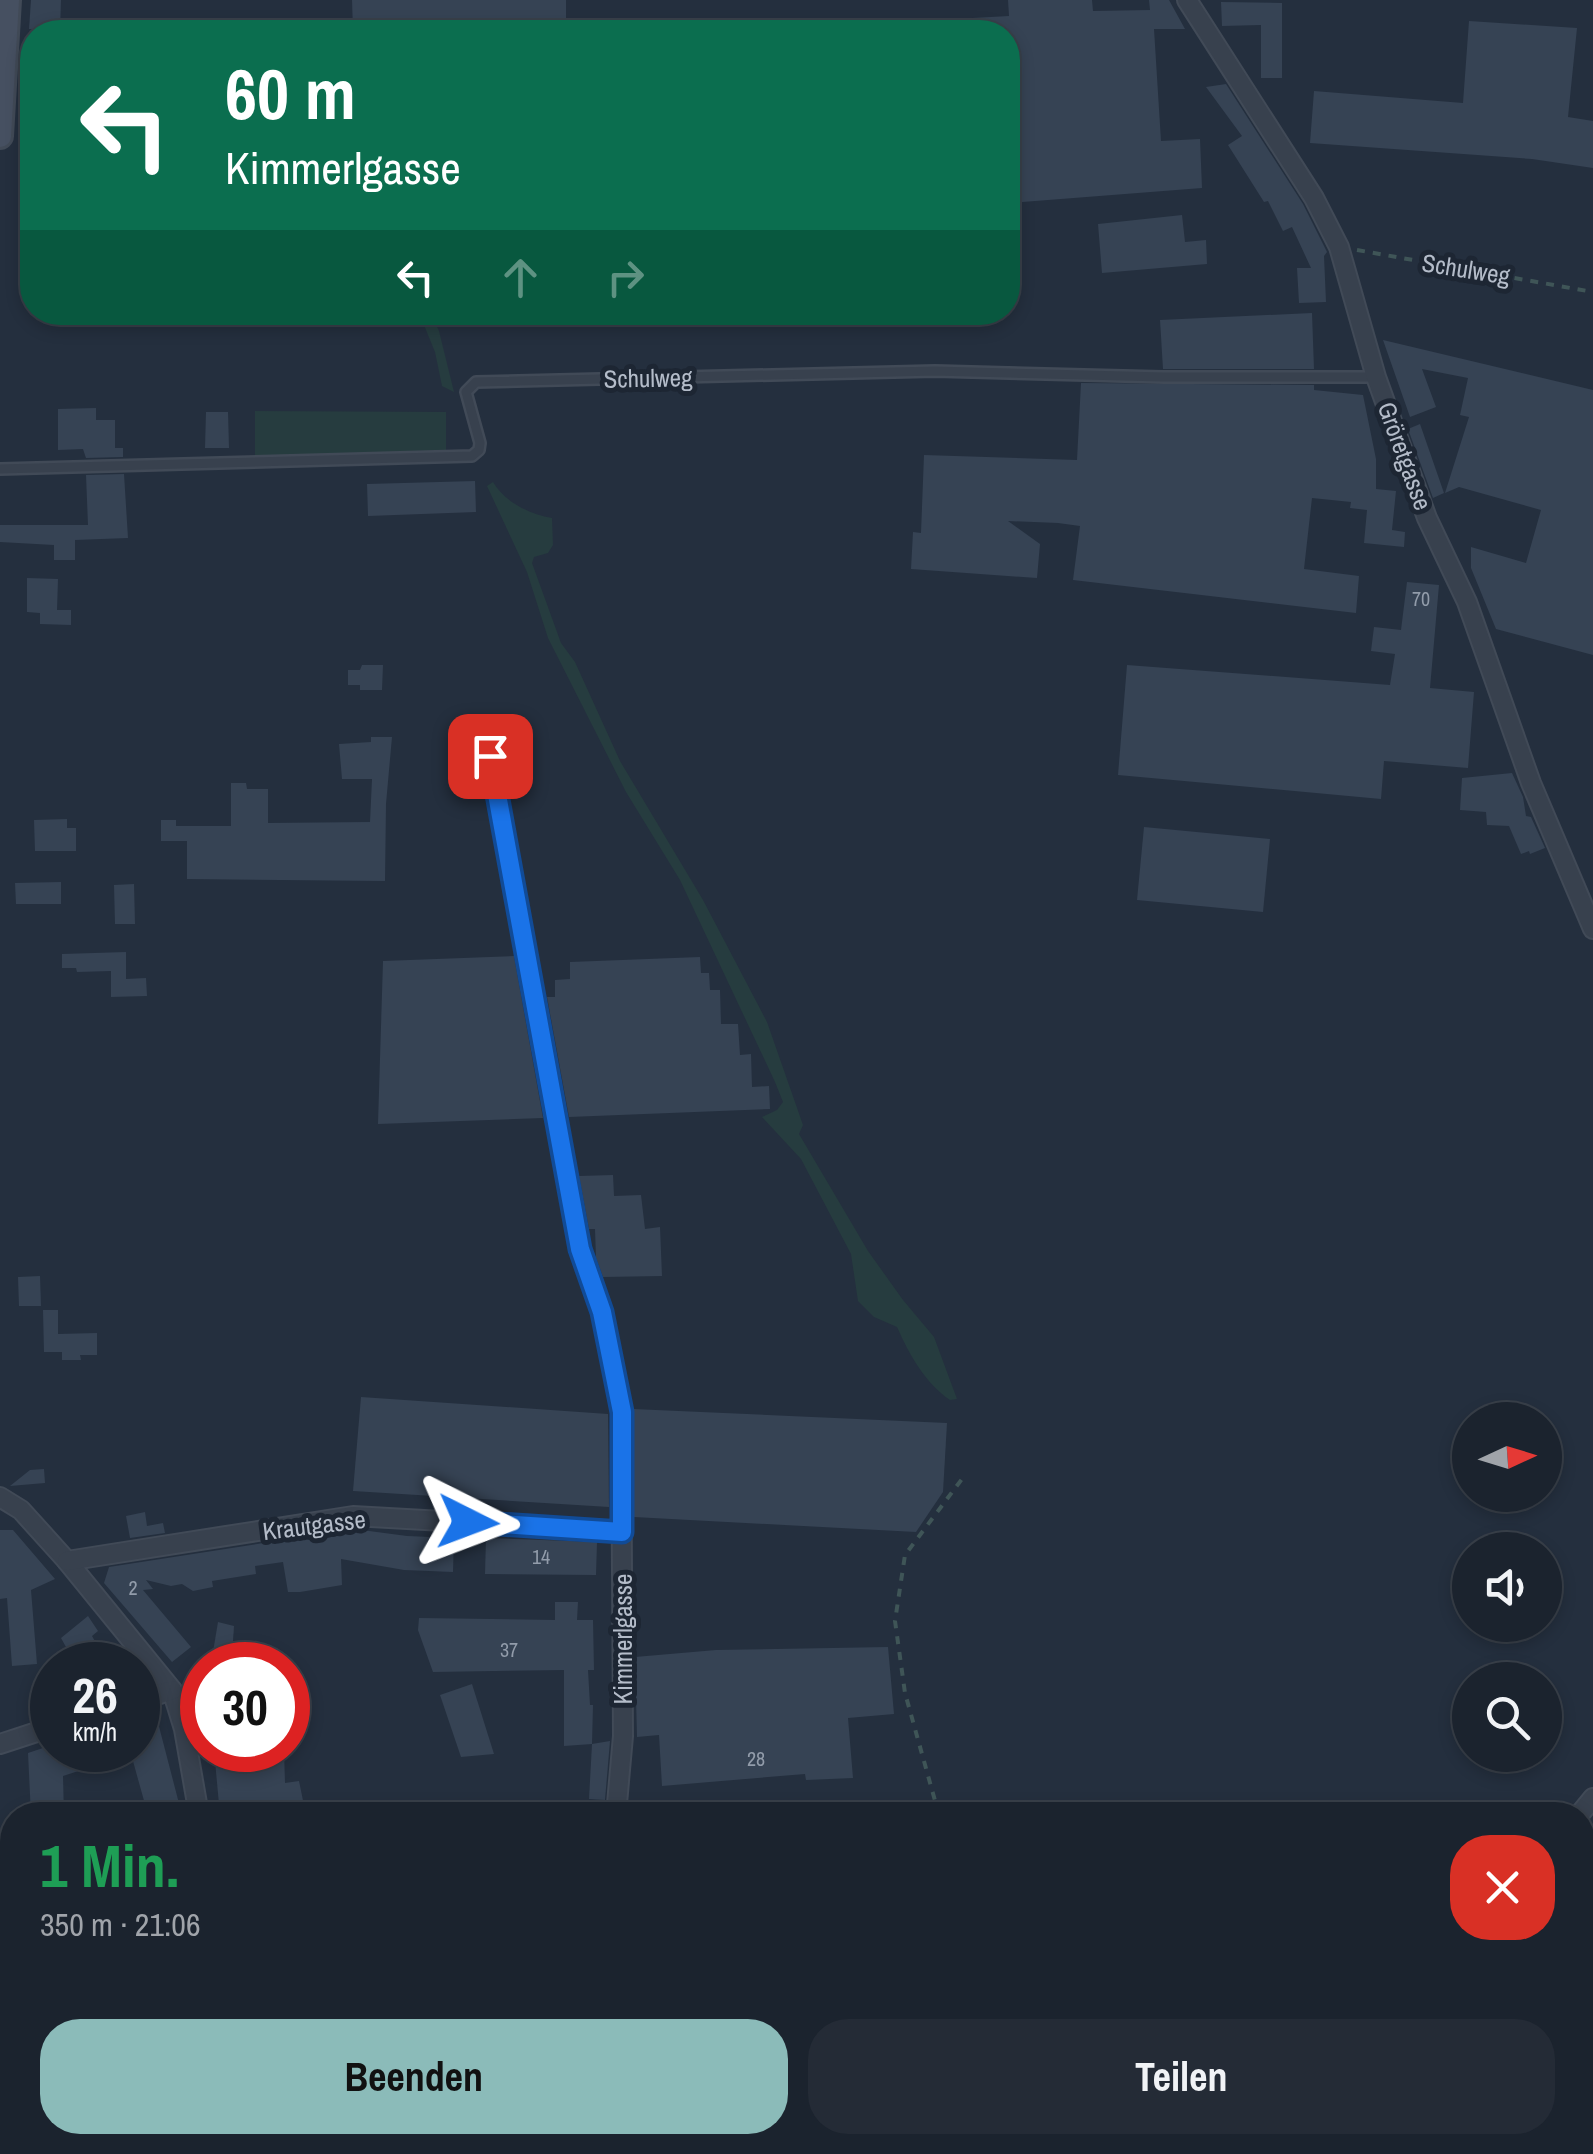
<!DOCTYPE html>
<html lang="de">
<meta charset="utf-8">
<style>
:root{--surface:#1b232e;--page:#242b36;--text:#f1f3f6;--muted:#a0a4aa;--line:#39404a;--accent:#8bbbb9}
body{margin:0;font-family:"Archivo Narrow",sans-serif;background:var(--page);color:var(--text);height:100vh;display:flex;flex-direction:column;font-size:38px;white-space:nowrap}
*{box-sizing:border-box;margin:0}
p{font-size:32px;color:var(--muted)}
.icon{flex:none;width:55px;height:55px;fill:none;stroke:currentColor;stroke-width:2;stroke-linecap:round;stroke-linejoin:round}
.map{position:relative;flex:1;overflow:hidden}
.panel{position:absolute;left:0px;top:1802px;width:1595px;height:352px;display:flex;flex-direction:column;background:var(--surface);border-radius:40px 40px 0 0;box-shadow:0 5px 15px #0003,0 0 0 2px var(--line)}
.panel>*{flex:none}
.guide{position:absolute;left:20px;top:20px;width:1000px;height:305px;border-radius:40px;box-shadow:0 5px 15px #0003,0 0 0 2px var(--line);background:#0b6e4f;color:#fff;overflow:hidden}
.needle{width:65px;rotate:86deg}
.buttons{position:absolute;left:1452px;top:1402px;display:grid;gap:20px}
.buttons a{display:grid;place-items:center;width:110px;height:110px;border-radius:50%;background:var(--surface);box-shadow:0 5px 15px #0003,0 0 0 2px var(--line);font-size:50px}
.speed{position:absolute;left:30px;top:1642px;display:flex;gap:20px;font-size:50px;font-weight:700;text-align:center}
.speed>*{display:grid;place-content:center;width:130px;height:130px;border-radius:50%;background:var(--surface);box-shadow:0 5px 15px #0003,0 0 0 2px var(--line);line-height:1}
.speed small{font-size:25px;font-weight:400}
.speed .limit{border:15px solid #d22;background:#fff;color:#111}
.pin{position:absolute;display:grid;place-items:center;width:85px;height:85px;color:#fff;margin:-42px;border-radius:20px;box-shadow:0 5px 15px #0006}
.me{position:absolute;width:110px;margin:-55px;rotate:93deg;stroke-linejoin:round;filter:drop-shadow(0 0 8px #0008)}
.turn{display:flex;align-items:center;gap:35px;height:210px;padding:0 40px;font-size:45px}
.turn .icon{width:130px;height:130px;stroke-width:2.5}
.turn b{display:block;font-size:70px;line-height:85px}
.lanes{display:flex;align-items:center;height:95px;padding:0 40px;background:#0003;justify-content:center;gap:50px;direction:ltr}
.lanes .off{opacity:.35}
.round{display:grid;place-items:center;flex:none;width:105px;height:105px;border-radius:40px;background:var(--page)}
.summary{display:flex;align-items:center;justify-content:space-between;height:170px;padding:0 40px}
h1{font-size:60px;font-weight:700;line-height:75px;color:#1e9e55}
.button{display:flex;gap:20px;margin-top:auto;padding:20px 40px}
.button a{flex:1;height:115px;border-radius:40px;background:var(--accent);color:#111;font-size:40px;font-weight:700;line-height:115px;text-align:center}
.button a+a{background:var(--page);color:var(--text)}
.map>svg:first-child{display:block}
.green{fill:#263c3f}
.building{fill:#364354}
.lines{fill:none;stroke-linecap:round;stroke-linejoin:round}
.lane-casing{stroke:#414a57;stroke-width:14}
.street-casing{stroke:#414a57;stroke-width:22}
.secondary-casing{stroke:#414a57;stroke-width:28}
.path{stroke:#3f5557;stroke-width:4;stroke-dasharray:8 8;stroke-linecap:butt}
.lane{stroke:#38414e;stroke-width:9}
.street{stroke:#38414e;stroke-width:18}
.secondary{stroke:#465061;stroke-width:22}
.route-casing{stroke:#114b97;stroke-width:25}
.route{stroke:#1a73e8;stroke-width:18}
.labels{text-anchor:middle;stroke-width:10;stroke-linejoin:round;paint-order:stroke}
.number-label{font-size:20px;fill:#929caa}
.street-label{font-size:25px;fill:#b4bcc9;stroke:#1d2633}
</style>
<div class="map">
<svg width="1593" height="2154" viewBox="0 0 1593 2154">
<rect width="100%" height="100%" fill="#242f3e"/>
<g class="green">
<path d="M 419,313 L 431,313 L 439,331 L 454,392 L 442,386 L 435,352 Z"/>
<path d="M 255,411 L 446,412 L 446,454 L 255,456 Z"/>
<path d="M 493,482 C 505,502 529,514 552,518 L 553,545 L 548,553 L 534,557 L 532,563 L 561,643 L 575,662 L 620,761 L 703,900 L 767,1022 L 803,1125 L 799,1134 L 868,1251 L 903,1300 L 934,1337 L 957,1399 L 950,1400 C 925,1383 909,1354 897,1327 L 874,1317 L 858,1301 L 851,1254 L 801,1159 L 762,1117 L 777,1110 L 783,1102 L 775,1082 L 680,880 L 626,792 L 548,638 L 527,572 L 487,486 Z"/>
</g>
<g class="building">
<path d="M 31,0 L 61,0 L 60,31 L 29,29 Z"/>
<path d="M 352,0 L 566,0 L 566,32 L 353,32 Z"/>
<path d="M 1008,0 L 1092,0 L 1093,11 L 1150,10 L 1149,0 L 1169,0 L 1185,29 L 1154,29 L 1161,141 L 1200,139 L 1202,188 L 1008,203 L 1008,32 L 918,32 L 917,21 L 1009,16 Z"/>
<path d="M 1221,2 L 1282,3 L 1282,78 L 1261,78 L 1261,25 L 1222,26 Z"/>
<path d="M 1469,21 L 1577,28 L 1568,117 L 1593,121 L 1593,168 L 1532,159 L 1310,143 L 1314,91 L 1463,103 Z"/>
<path d="M 1226,84 L 1303,204 L 1327,252 L 1324,256 L 1326,302 L 1299,303 L 1297,268 L 1311,268 L 1292,227 L 1283,231 L 1268,201 L 1264,202 L 1228,145 L 1242,136 L 1206,87 Z"/>
<path d="M 1182,215 L 1185,242 L 1206,240 L 1207,264 L 1102,273 L 1098,224 Z"/>
<path d="M 1312,313 L 1314,369 L 1163,369 L 1160,320 Z"/>
<path d="M 1383,340 L 1593,390 L 1593,655 L 1496,629 L 1471,568 L 1471,547 L 1526,563 L 1541,510 L 1459,487 L 1445,493 L 1469,417 L 1460,415 L 1468,378 L 1422,369 L 1436,407 L 1410,417 Z"/>
<path d="M 1081,383 L 1314,385 L 1314,390 L 1363,395 L 1376,459 L 1376,489 L 1396,491 L 1392,530 L 1405,532 L 1404,547 L 1364,543 L 1367,510 L 1350,508 L 1351,502 L 1312,498 L 1304,569 L 1359,576 L 1356,613 L 1073,580 L 1080,526 L 1058,523 L 1008,521 L 1040,544 L 1037,578 L 911,569 L 913,532 L 921,533 L 924,455 L 1077,460 Z"/>
<path d="M 96,408 L 96,420 L 115,420 L 115,448 L 123,448 L 123,457 L 86,458 L 83,449 L 58,450 L 58,409 Z"/>
<path d="M 206,412 L 228,412 L 229,448 L 205,448 Z"/>
<path d="M 1420,424 L 1444,493 L 1433,498 L 1408,429 Z"/>
<path d="M 124,474 L 128,538 L 75,540 L 75,560 L 54,560 L 54,545 L 0,542 L 0,525 L 88,525 L 86,475 Z"/>
<path d="M 475,481 L 476,512 L 368,516 L 367,484 Z"/>
<path d="M 27,578 L 58,579 L 57,610 L 71,610 L 71,625 L 40,624 L 40,613 L 27,612 Z"/>
<path d="M 1407,582 L 1439,585 L 1430,688 L 1474,692 L 1468,768 L 1384,761 L 1381,799 L 1118,775 L 1127,665 L 1390,685 L 1395,654 L 1371,651 L 1374,627 L 1401,630 Z"/>
<path d="M 362,665 L 383,665 L 382,690 L 360,690 L 360,685 L 348,685 L 348,670 L 360,670 Z"/>
<path d="M 371,737 L 392,737 L 386,804 L 385,881 L 187,879 L 187,841 L 161,841 L 161,820 L 176,820 L 176,826 L 231,826 L 231,783 L 246,783 L 247,789 L 268,789 L 268,823 L 370,822 L 372,779 L 342,779 L 339,744 L 371,742 Z"/>
<path d="M 1512,773 L 1523,797 L 1526,816 L 1531,817 L 1545,848 L 1530,854 L 1529,851 L 1521,854 L 1509,826 L 1487,825 L 1486,812 L 1460,810 L 1462,778 Z"/>
<path d="M 67,819 L 67,828 L 76,828 L 76,851 L 35,851 L 34,820 Z"/>
<path d="M 1144,827 L 1270,839 L 1263,912 L 1137,900 Z"/>
<path d="M 61,882 L 61,904 L 16,904 L 15,883 Z"/>
<path d="M 134,884 L 135,924 L 115,924 L 114,885 Z"/>
<path d="M 126,952 L 126,979 L 146,978 L 147,996 L 111,997 L 111,971 L 77,972 L 76,968 L 62,968 L 62,954 Z"/>
<path d="M 514,956 L 543,1118 L 378,1124 L 383,961 Z"/>
<path d="M 700,957 L 701,973 L 709,973 L 710,990 L 720,990 L 721,1024 L 738,1024 L 740,1055 L 751,1054 L 752,1087 L 769,1086 L 770,1109 L 569,1117 L 547,997 L 555,997 L 555,980 L 570,979 L 570,962 Z"/>
<path d="M 613,1175 L 614,1196 L 641,1195 L 645,1229 L 660,1227 L 662,1276 L 603,1277 L 596,1258 L 595,1229 L 589,1229 L 579,1176 Z"/>
<path d="M 40,1276 L 41,1306 L 19,1306 L 18,1277 Z"/>
<path d="M 43,1310 L 58,1310 L 58,1334 L 97,1333 L 97,1355 L 80,1355 L 81,1360 L 62,1360 L 62,1352 L 44,1352 Z"/>
<path d="M 361,1397 L 608,1414 L 609,1507 L 353,1491 Z"/>
<path d="M 633,1409 L 947,1423 L 943,1492 L 916,1532 L 634,1517 Z"/>
<path d="M 44,1469 L 45,1483 L 10,1486 L 30,1470 Z"/>
<path d="M 145,1512 L 147,1526 L 163,1523 L 165,1533 L 130,1538 L 126,1516 Z"/>
<path d="M 354,1529 L 407,1536 L 454,1538 L 453,1572 L 404,1570 L 341,1559 L 342,1585 L 300,1592 L 288,1592 L 283,1562 L 255,1566 L 256,1574 L 212,1581 L 213,1587 L 193,1591 L 182,1584 L 171,1586 L 146,1580 L 153,1589 L 143,1590 L 191,1647 L 172,1662 L 104,1583 L 109,1567 Z"/>
<path d="M 0,1530 L 13,1530 L 55,1579 L 31,1590 L 37,1664 L 12,1666 L 7,1598 L 0,1599 Z"/>
<path d="M 486,1538 L 597,1542 L 596,1575 L 485,1574 Z"/>
<path d="M 555,1602 L 578,1602 L 577,1620 L 593,1620 L 594,1670 L 588,1670 L 590,1705 L 593,1705 L 592,1744 L 564,1746 L 564,1670 L 433,1672 L 418,1630 L 419,1618 L 555,1620 Z"/>
<path d="M 88,1616 L 98,1631 L 92,1636 L 101,1652 L 76,1665 L 61,1638 Z"/>
<path d="M 218,1622 L 234,1626 L 232,1656 L 213,1652 Z"/>
<path d="M 888,1647 L 894,1714 L 848,1718 L 853,1778 L 806,1780 L 805,1774 L 662,1786 L 659,1735 L 637,1737 L 635,1657 L 716,1650 Z"/>
<path d="M 472,1684 L 494,1754 L 461,1757 L 440,1695 Z"/>
<path d="M 155,1711 L 182,1815 L 148,1815 L 131,1754 L 63,1776 L 64,1815 L 31,1815 L 28,1753 L 52,1745 L 52,1750 L 138,1750 L 138,1717 Z"/>
<path d="M 610,1741 L 605,1800 L 589,1799 L 592,1744 Z"/>
<path d="M 214,1750 L 284,1750 L 285,1783 L 299,1781 L 306,1815 L 220,1815 Z"/>
</g>
<g class="lines">
<defs>
<path id="lane" d="M 0,469 L 472,456 L 479,450 L 480,443 L 466,392 L 476,382 L 935,371 L 1163,377 L 1376,377"/>
<g id="street">
<path d="M 1187,0 L 1314,198 L 1339,247 L 1376,377 L 1427,518 L 1467,602 L 1531,783 L 1593,929"/>
<path d="M 490,756 L 580,1249 L 602,1312 L 621,1412 L 623,1736 L 616,1815"/>
<path d="M 0,1497 L 21,1510 L 67,1561 L 172,1690 L 184,1729 L 199,1815"/>
<path d="M 67,1561 L 353,1516 L 622,1531"/>
<path d="M 138,1701 L 172,1690"/>
<path d="M 0,1744 L 52,1727"/>
<path d="M 1579,1815 L 1593,1798"/>
<path d="M 241,2142 L 242,2154"/>
<path d="M 583,2154 L 584,2142"/>
<path d="M 1114,2154 L 1129,2152 L 1151,2142"/>
</g>
<path id="secondary" d="M 0,136 L 8,0"/>
</defs>
<use href="#lane" class="lane-casing"/>
<use href="#street" class="street-casing"/>
<use href="#secondary" class="secondary-casing"/>
<g class="path">
<path d="M 1357,250 L 1593,292"/>
<path d="M 939,1815 L 905,1693 L 895,1621 L 905,1555 L 965,1475"/>
<path d="M 4,1835 L 6,1835"/>
<path d="M 1026,2142 L 1027,2154"/>
</g>
<use href="#lane" class="lane"/>
<use href="#street" class="street"/>
<use href="#secondary" class="secondary"/>
</g>
<g class="lines">
<defs>
<path id="route" d="M 468,1522 L 622,1532 L 622,1412 L 602,1312 L 580,1249 L 490,756"/>
</defs>
<use href="#route" class="route-casing"/>
<use href="#route" class="route"/>
</g>
<g class="labels">
<g class="number-label">
<text x="1421" y="606">70</text>
<text x="541" y="1564">14</text>
<text x="133" y="1595">2</text>
<text x="509" y="1657">37</text>
<text x="756" y="1766">28</text>
</g>
<g class="street-label">
<text transform="translate(1466 269) rotate(9)" y="9">Schulweg</text>
<text transform="translate(648 378) rotate(-1)" y="9">Schulweg</text>
<text transform="translate(1405 456) rotate(70)" y="9">Gröretgasse</text>
<text transform="translate(314 1525) rotate(-7)" y="9">Krautgasse</text>
<text transform="translate(623 1639) rotate(-90)" y="9">Kimmerlgasse</text>
</g>
</g>
</svg>
<div class="buttons">
<a><svg class="needle" viewBox="-14 -14 28 28"><path d="M0-13l5 13h-10z" fill="#e53935"/><path d="M0 13l5-13h-10z" fill="#a0a4aa"/></svg></a>
<a><svg class="icon" aria-label="sound" viewBox="0 0 24 24"><path d="M4 9h4l5-4v14l-5-4H4zM17 9q2 3 0 6"/></svg></a>
<a><svg class="icon" aria-label="search" viewBox="0 0 24 24"><circle cx="10" cy="10" r="6"/><path d="M15 15l6 6"/></svg></a>
</div>
<div class="speed"><div>26<small>km/h</small></div><div class="limit">30</div></div>
<div class="pin" style="left:490px;top:756px;background:#d93025"><svg class="icon" aria-label="arrive" viewBox="0 0 24 24"><path d="M6 21V4h12l-3 4 3 4H6"/></svg></div>
<svg class="me" style="left:468px;top:1522px" viewBox="-20 -20 40 40"><path d="M0-17L14 15 0 8-14 15z" fill="#1a73e8" stroke="#fff" stroke-width="4"/></svg>
<div class="guide">
<div class="turn"><svg class="icon" aria-label="left" viewBox="0 0 24 24"><path d="M17 20v-9H6M10 6l-5 5 5 5"/></svg><div><b>60 m</b>Kimmerlgasse</div></div>
<div class="lanes"><svg class="icon" aria-label="left" viewBox="0 0 24 24"><path d="M17 20v-9H6M10 6l-5 5 5 5"/></svg><svg class="icon off" aria-label="ahead" viewBox="0 0 24 24"><path d="M12 20V5M6 11l6-6 6 6"/></svg><svg class="icon off" aria-label="right" viewBox="0 0 24 24"><path d="M7 20v-9h11M14 6l5 5-5 5"/></svg></div>
</div>
<section class="panel">
<div class="summary"><div><h1>1 Min.</h1><p>350 m · 21:06</p></div><a class="round" style="background:#d93025;color:#fff"><svg class="icon" aria-label="close" viewBox="0 0 24 24"><path d="M6 6l12 12M18 6L6 18"/></svg></a></div>
<div class="button"><a>Beenden</a><a>Teilen</a></div>
</section>
</div>
